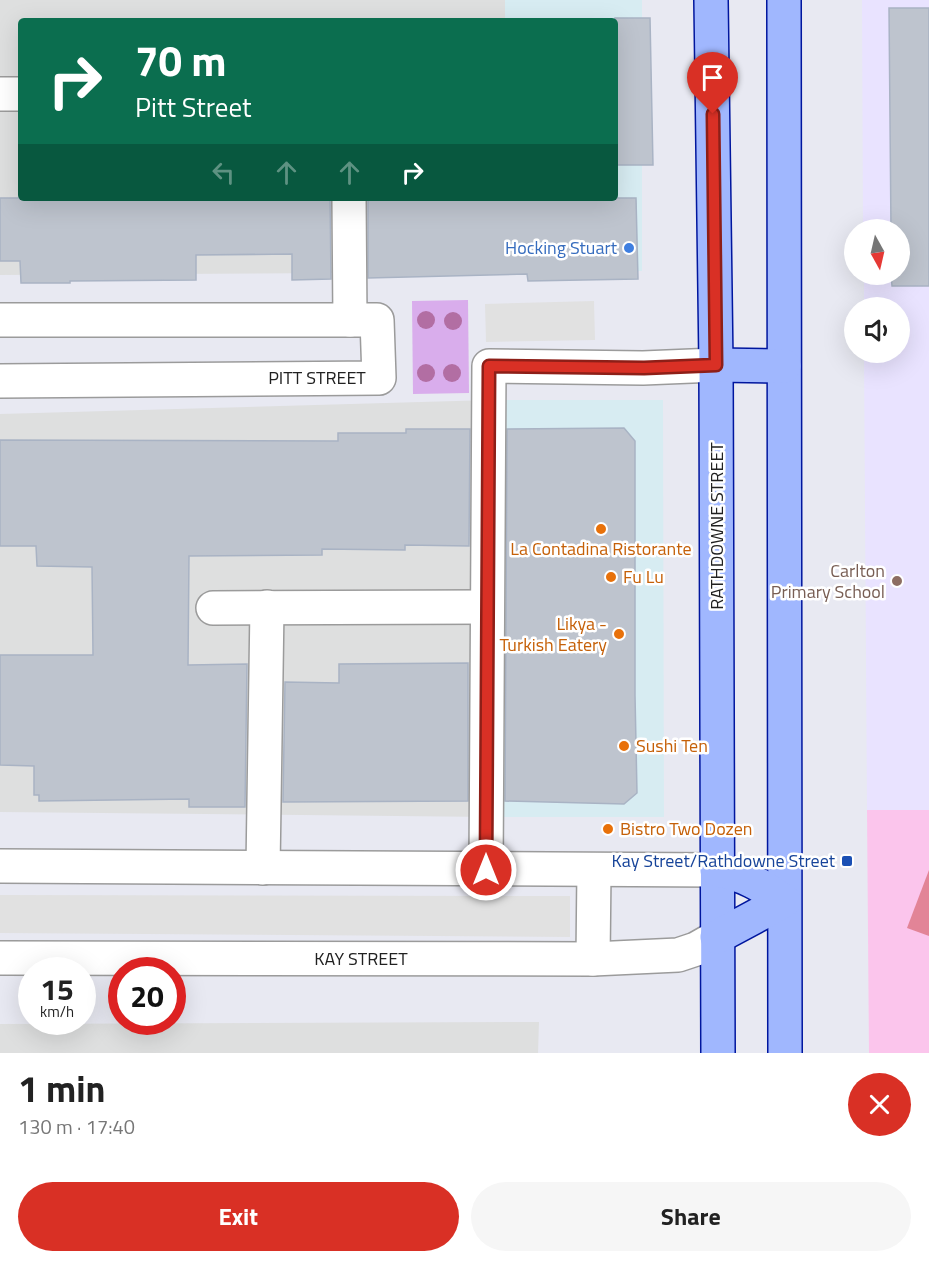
<!DOCTYPE html>
<meta charset="utf-8">
<style>
:root{--surface:#fff;--page:#f6f6f6;--text:#222;--muted:#767676;--accent:#d93025}
body{margin:0;font-family:"Titillium Web",sans-serif;background:var(--page);color:var(--text);height:100vh;display:flex;flex-direction:column;font-size:22px;white-space:nowrap}
*{box-sizing:border-box;margin:0}
p{font-size:20px;color:var(--muted)}
.icon{flex:none;width:33px;height:33px;fill:none;stroke:currentColor;stroke-width:2;stroke-linecap:round;stroke-linejoin:round}
.map{position:relative;height:1053px;overflow:hidden}
.details{display:flex;flex-direction:column;background:var(--surface);flex:1}
.details>*{flex:none}
.hud{position:absolute;left:18px;top:18px;width:600px;height:183px;border-radius:6px;box-shadow:0 6px 24px #0002;background:#0b6e4f;color:#fff;overflow:hidden}
.needle{width:39px;rotate:172deg}
.controls{position:absolute;left:844px;top:219px;display:grid;gap:12px}
.controls a{display:grid;place-items:center;width:66px;height:66px;border-radius:50%;background:var(--surface);box-shadow:0 6px 24px #0002;font-size:30px}
.speed{position:absolute;left:18px;top:957px;display:flex;gap:12px;font-size:30px;font-weight:700;text-align:center}
.speed>*{display:grid;place-content:center;width:78px;height:78px;border-radius:50%;background:var(--surface);box-shadow:0 6px 24px #0002;line-height:1}
.speed small{font-size:15px;font-weight:400}
.speed .limit{border:9px solid #d22;background:#fff;color:#111}
.pin{position:absolute;display:grid;place-items:center;width:51px;height:51px;color:#fff;margin:-62px -26px;border-radius:50% 50% 50% 0;rotate:-45deg;box-shadow:0 0 6px #0007}
.pin .icon{rotate:45deg}
.me{position:absolute;width:66px;margin:-33px;rotate:0deg;stroke-linejoin:round;filter:drop-shadow(0 0 4px #0008)}
.turn{display:flex;align-items:center;gap:21px;height:126px;padding:0 18px;font-size:27px}
.turn .icon{width:78px;height:78px;stroke-width:2.5}
.turn b{display:block;font-size:42px;line-height:51px}
.lanes{display:flex;align-items:center;height:57px;padding:0 18px;background:#0003;justify-content:center;gap:30px;direction:ltr}
.lanes .off{opacity:.35}
.round{display:grid;place-items:center;flex:none;width:63px;height:63px;border-radius:32px;background:var(--page)}
.overview{display:flex;align-items:center;justify-content:space-between;height:102px;padding:0 18px}
h1{font-size:36px;font-weight:700;line-height:45px}
.cta{display:flex;gap:12px;margin-top:auto;padding:12px 18px}
.cta a{flex:1;height:69px;border-radius:36px;background:var(--accent);color:#fff;font-size:24px;font-weight:700;line-height:69px;text-align:center}
.cta a+a{background:var(--page);color:var(--text)}
.map>svg:first-child{display:block}
.residential{fill:#dedfdf}
.commercial{fill:#d7ecf2}
.education{fill:#e9e3ff}
.grass{fill:#d9adec}
.park{fill:#fbc5ec}
.pitch{fill:#e28497}
.parking{fill:#e1e1e1}
.building{fill:#bec4ce;stroke:#a9b3c4;stroke-width:1.5}
.lines{fill:none;stroke-linecap:round;stroke-linejoin:round}
.minor-casing{stroke:#9b9b9b;stroke-width:36}
.major-casing{stroke:#00169e;stroke-width:36}
.minor{stroke:#fff;stroke-width:33}
.major{stroke:#a0b7fe;stroke-width:33}
.tree{fill:#b26ea3}
.route-casing{stroke:#8d1f18;stroke-width:15}
.route{stroke:#d93025;stroke-width:10}
.shop-dot{fill:#3f7fe0;stroke:#fff;stroke-width:2}
.food-dot{fill:#e8710a;stroke:#fff;stroke-width:2}
.education-dot{fill:#8d6e63;stroke:#fff;stroke-width:2}
.transit-dot{fill:#1a4fb4;stroke:#fff;stroke-width:2}
.labels{text-anchor:middle;stroke-width:5;stroke-linejoin:round;paint-order:stroke}
.shop-label{font-size:18px;fill:#366cbe;stroke:#fff;text-anchor:end}
.street-label{font-size:18px;fill:#212121;stroke:#fff}
.food-label{font-size:18px;fill:#c56008;stroke:#fff;text-anchor:start}
.education-label{font-size:18px;fill:#785e54;stroke:#fff;text-anchor:end}
.transit-label{font-size:18px;fill:#164399;stroke:#fff;text-anchor:end}
</style>
<div class="map">
<svg width="929" height="1053" viewBox="0 0 929 1053">
<rect width="100%" height="100%" fill="#e8e9f2"/>
<g class="residential">
<path d="M 0,0 L 505,0 L 505,21 L 21,21 L 21,198 L 505,198 L 505,272 L 0,275 Z"/>
<path d="M 491,400 L 491,817 L 0,812 L 0,414 Z"/>
<path d="M 539,1022 L 538,1053 L 0,1053 L 0,1024 Z"/>
</g>
<g class="commercial">
<path d="M 505,0 L 642,0 L 642,271 L 505,272 L 615,198 L 615,21 L 505,21 Z"/>
<path d="M 491,400 L 663,400 L 664,817 L 491,817 Z"/>
</g>
<path class="education" d="M 862,0 L 929,0 L 929,810 L 867,810 L 864,353 L 900,352 L 900,308 L 864,307 L 864,275 L 900,274 L 900,230 L 863,229 Z"/>
<path class="grass" d="M 468,300 L 469,393 L 413,394 L 412,301 Z"/>
<path class="park" d="M 867,810 L 929,810 L 929,1053 L 869,1053 Z"/>
<path class="pitch" d="M 929,870 L 929,936 L 907,928 Z"/>
<g class="parking">
<path d="M 594,301 L 595,340 L 486,342 L 485,304 Z"/>
<path d="M 0,895 L 570,896 L 570,937 L 0,933 Z"/>
</g>
<g class="building">
<path d="M 889,8 L 929,8 L 929,286 L 892,286 L 891,274 L 900,274 L 900,230 L 891,230 Z"/>
<path d="M 615,18 L 650,18 L 653,165 L 615,165 Z"/>
<path d="M 0,198 L 330,198 L 331,279 L 292,280 L 292,254 L 196,255 L 196,280 L 70,281 L 70,283 L 21,283 L 20,261 L 0,261 Z"/>
<path d="M 368,198 L 636,198 L 638,279 L 528,281 L 527,274 L 368,278 Z"/>
<path d="M 624,428 L 635,441 L 635,695 L 637,793 L 624,804 L 505,801 L 507,429 Z"/>
<path d="M 406,429 L 470,429 L 469,546 L 405,545 L 405,550 L 322,549 L 322,555 L 189,556 L 188,665 L 247,664 L 245,807 L 189,807 L 189,799 L 39,801 L 39,795 L 34,795 L 34,766 L 0,765 L 0,655 L 93,655 L 92,567 L 37,566 L 36,546 L 0,546 L 0,440 L 338,441 L 338,433 L 406,433 Z"/>
<path d="M 468,663 L 468,801 L 283,802 L 285,682 L 339,683 L 339,664 Z"/>
</g>
<g class="lines">
<defs>
<g id="minor">
<path d="M 0,94 L 21,94"/>
<path d="M 349,198 L 350,320"/>
<path d="M 0,320 L 377,320 L 379,378 L 0,381"/>
<path d="M 213,608 L 487,607"/>
<path d="M 0,866 L 717,870"/>
<path d="M 263,868 L 267,607"/>
<path d="M 486,870 L 489,366 L 643,368 L 716,365"/>
<path d="M 0,958 L 593,959 L 678,955 L 696,949 L 717,937"/>
<path d="M 593,959 L 594,870"/>
</g>
<g id="major">
<path d="M 711,0 L 716,365 L 718,1053"/>
<path d="M 784,0 L 785,1053"/>
<path d="M 716,365 L 784,366"/>
<path d="M 717,870 C 743,874 763,886 784,901 L 717,937"/>
</g>
</defs>
<use href="#minor" class="minor-casing"/>
<use href="#major" class="major-casing"/>
<use href="#minor" class="minor"/>
<use href="#major" class="major"/>
</g>
<g class="tree">
<circle cx="426" cy="320" r="9"/>
<circle cx="453" cy="321" r="9"/>
<circle cx="426" cy="373" r="9"/>
<circle cx="452" cy="373" r="9"/>
</g>
<g class="lines">
<defs>
<path id="route" d="M 486,870 L 489,366 L 644,368 L 716,365 L 713,114"/>
</defs>
<use href="#route" class="route-casing"/>
<use href="#route" class="route"/>
</g>
<circle class="shop-dot" cx="629" cy="248" r="6"/>
<g class="food-dot">
<circle cx="601" cy="529" r="6"/>
<circle cx="611" cy="577" r="6"/>
<circle cx="619" cy="634" r="6"/>
<circle cx="624" cy="746" r="6"/>
<circle cx="608" cy="829" r="6"/>
</g>
<circle class="education-dot" cx="897" cy="581" r="6"/>
<rect class="transit-dot" x="841" y="855" width="12" height="12" rx="3"/>
<g class="labels">
<g class="shop-label">
<text x="617" y="254">Hocking Stuart</text>
</g>
<g class="street-label">
<text x="317" y="384">PITT STREET</text>
<text transform="translate(717 526) rotate(-90)" y="6">RATHDOWNE STREET</text>
<text x="361" y="965">KAY STREET</text>
</g>
<g class="food-label">
<text x="601" y="555" text-anchor="middle">La Contadina Ristorante</text>
<text x="623" y="583">Fu Lu</text>
<text x="607" y="630" text-anchor="end">Likya -<tspan x="607" dy="21">Turkish Eatery</tspan></text>
<text x="636" y="752">Sushi Ten</text>
<text x="620" y="835">Bistro Two Dozen</text>
</g>
<g class="education-label">
<text x="885" y="577">Carlton<tspan x="885" dy="21">Primary School</tspan></text>
</g>
<g class="transit-label">
<text x="835" y="867">Kay Street/Rathdowne Street</text>
</g>
</g>
</svg>
<div class="controls">
<a><svg class="needle" viewBox="-14 -14 28 28"><path d="M0-13l5 13h-10z" fill="#e53935"/><path d="M0 13l5-13h-10z" fill="#767676"/></svg></a>
<a><svg class="icon" aria-label="sound" viewBox="0 0 24 24"><path d="M4 9h4l5-4v14l-5-4H4zM17 9q2 3 0 6"/></svg></a>
</div>
<div class="speed"><div>15<small>km/h</small></div><div class="limit">20</div></div>
<div class="pin" style="left:713px;top:114px;background:#d93025"><svg class="icon" aria-label="arrive" viewBox="0 0 24 24"><path d="M6 21V4h12l-3 4 3 4H6"/></svg></div>
<svg class="me" style="left:486px;top:870px" viewBox="-20 -20 40 40"><circle r="17" fill="#d93025" stroke="#fff" stroke-width="3"/><path d="M0-11L8 9 0 5-8 9z" fill="#fff"/></svg>
<div class="hud">
<div class="turn"><svg class="icon" aria-label="right" viewBox="0 0 24 24"><path d="M7 20v-9h11M14 6l5 5-5 5"/></svg><div><b>70 m</b>Pitt Street</div></div>
<div class="lanes"><svg class="icon off" aria-label="left" viewBox="0 0 24 24"><path d="M17 20v-9H6M10 6l-5 5 5 5"/></svg><svg class="icon off" aria-label="ahead" viewBox="0 0 24 24"><path d="M12 20V5M6 11l6-6 6 6"/></svg><svg class="icon off" aria-label="ahead" viewBox="0 0 24 24"><path d="M12 20V5M6 11l6-6 6 6"/></svg><svg class="icon" aria-label="right" viewBox="0 0 24 24"><path d="M7 20v-9h11M14 6l5 5-5 5"/></svg></div>
</div>
</div>
<section class="details">
<div class="overview"><div><h1>1 min</h1><p>130 m · 17:40</p></div><a class="round" style="background:#d93025;color:#fff"><svg class="icon" aria-label="close" viewBox="0 0 24 24"><path d="M6 6l12 12M18 6L6 18"/></svg></a></div>
<div class="cta"><a>Exit</a><a>Share</a></div>
</section>
